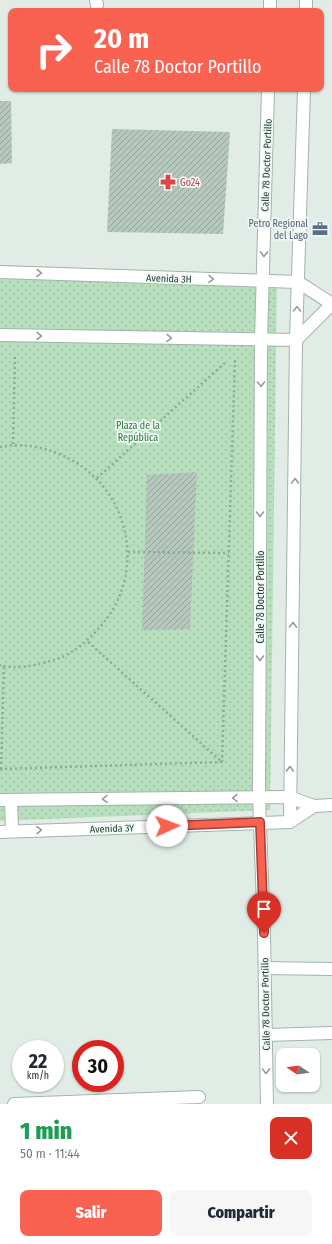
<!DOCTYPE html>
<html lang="es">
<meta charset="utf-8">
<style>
:root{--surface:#fff;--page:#f6f6f7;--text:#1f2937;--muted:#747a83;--accent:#f96151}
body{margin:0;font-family:"Fira Sans Condensed",sans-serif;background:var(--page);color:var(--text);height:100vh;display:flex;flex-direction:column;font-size:15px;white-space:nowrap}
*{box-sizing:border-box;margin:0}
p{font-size:13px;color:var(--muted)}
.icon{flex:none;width:22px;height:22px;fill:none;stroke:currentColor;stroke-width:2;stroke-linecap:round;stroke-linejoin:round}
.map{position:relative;height:1104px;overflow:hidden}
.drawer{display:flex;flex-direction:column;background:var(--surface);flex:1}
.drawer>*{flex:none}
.hud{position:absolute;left:8px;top:8px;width:316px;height:84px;border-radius:8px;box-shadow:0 1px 3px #0004;background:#f96151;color:#fff;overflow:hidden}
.needle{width:26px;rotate:283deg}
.tools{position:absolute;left:276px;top:1048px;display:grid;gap:8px}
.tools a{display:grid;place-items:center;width:44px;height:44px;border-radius:8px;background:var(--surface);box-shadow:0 1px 3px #0004;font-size:20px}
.speed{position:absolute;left:12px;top:1040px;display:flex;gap:8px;font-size:20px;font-weight:700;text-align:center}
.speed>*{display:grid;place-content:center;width:52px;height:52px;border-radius:50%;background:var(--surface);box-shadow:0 1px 3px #0004;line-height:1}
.speed small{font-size:10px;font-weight:400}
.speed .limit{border:6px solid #d22;background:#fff;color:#111}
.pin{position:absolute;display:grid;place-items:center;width:34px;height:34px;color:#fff;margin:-41px -17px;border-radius:50% 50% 50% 0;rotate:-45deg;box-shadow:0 0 4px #0007}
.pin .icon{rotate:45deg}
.me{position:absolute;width:44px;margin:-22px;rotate:88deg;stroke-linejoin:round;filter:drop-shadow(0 0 3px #0008)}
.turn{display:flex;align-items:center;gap:14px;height:84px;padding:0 20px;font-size:18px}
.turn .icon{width:52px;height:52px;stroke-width:2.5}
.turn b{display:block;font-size:28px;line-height:34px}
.round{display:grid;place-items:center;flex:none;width:42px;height:42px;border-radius:8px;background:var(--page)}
.summary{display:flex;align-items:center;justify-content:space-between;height:68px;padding:0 20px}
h1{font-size:24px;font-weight:800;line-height:30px;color:#1e9e55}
.cta{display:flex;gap:8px;margin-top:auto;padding:8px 20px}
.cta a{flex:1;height:46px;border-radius:8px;background:var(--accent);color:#fff;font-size:16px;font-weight:800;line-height:46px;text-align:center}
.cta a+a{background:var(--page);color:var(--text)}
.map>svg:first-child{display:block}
.grass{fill:url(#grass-dots)}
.building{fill:url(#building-hatch)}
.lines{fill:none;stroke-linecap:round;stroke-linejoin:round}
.lane-casing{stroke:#a3b4ab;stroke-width:14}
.street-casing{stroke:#a3b4ab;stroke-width:14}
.path{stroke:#7fb19a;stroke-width:2.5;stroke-dasharray:2 3;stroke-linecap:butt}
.lane{stroke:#fff;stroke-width:12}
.street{stroke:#fff;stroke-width:12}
.oneway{stroke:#909e98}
.route-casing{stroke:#a23f35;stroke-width:10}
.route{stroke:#f96151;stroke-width:7}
.labels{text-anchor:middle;stroke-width:3.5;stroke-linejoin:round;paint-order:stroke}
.street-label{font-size:10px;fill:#203e31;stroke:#f1f8f4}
.health-label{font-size:10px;fill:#be3a42;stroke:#f1f8f4;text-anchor:start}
.service-label{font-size:10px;fill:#4e5e75;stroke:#f1f8f4;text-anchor:end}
.park-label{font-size:10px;fill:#28773b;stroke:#f1f8f4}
</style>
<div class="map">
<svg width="332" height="1104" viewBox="0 0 332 1104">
<defs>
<pattern id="grass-dots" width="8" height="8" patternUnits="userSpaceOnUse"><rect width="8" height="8" fill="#b8dfbd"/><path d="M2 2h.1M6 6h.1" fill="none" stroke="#9ec0a3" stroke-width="1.8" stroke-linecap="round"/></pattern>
<pattern id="building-hatch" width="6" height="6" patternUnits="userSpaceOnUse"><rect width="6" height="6" fill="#b6c7be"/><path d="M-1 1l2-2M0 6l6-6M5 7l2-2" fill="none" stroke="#94a39b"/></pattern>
</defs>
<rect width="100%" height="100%" fill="#e0ece5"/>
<path class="grass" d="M 0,265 L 277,276 L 270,810 L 0,821 Z"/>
<g class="building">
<path d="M 0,101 L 11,101 L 12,163 L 0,164 Z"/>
<path d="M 112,129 L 230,132 L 223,234 L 107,232 Z"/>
<path d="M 197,472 L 190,629 L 142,630 L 147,475 Z"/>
</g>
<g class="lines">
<defs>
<g id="lane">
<path d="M 96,0 L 97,5"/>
<path d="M 265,968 L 332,969"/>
<path d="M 266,1035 L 332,1033"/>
<path d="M 14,1104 L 199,1097"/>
</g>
<g id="street">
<path d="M 270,11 L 270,0"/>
<path d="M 306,11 L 306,0"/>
<path d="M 0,272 L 298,282 L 332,304"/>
<path d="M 0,335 L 296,340 L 332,304"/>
<path d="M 0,800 L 289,797 L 314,806 L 332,805"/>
<path d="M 11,800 L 12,831"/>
<path d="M 290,822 L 296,340 L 304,89"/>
<path d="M 0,832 L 290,822 L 314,806"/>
<path d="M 267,1104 L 264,933 L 259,797 L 261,340 L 268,89"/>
</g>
</defs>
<use href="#lane" class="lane-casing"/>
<use href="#street" class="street-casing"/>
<g class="path">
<path d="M 13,444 L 15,355"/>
<path d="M 0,447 C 20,443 40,446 59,454 C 129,482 150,571 100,627 C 87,642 73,654 54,660 C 37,665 17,670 0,665"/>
<path d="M 97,478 L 227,361"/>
<path d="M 128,552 L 229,553"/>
<path d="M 88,642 L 222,762"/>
<path d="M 222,762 L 235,359"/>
<path d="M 0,769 L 222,762"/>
<path d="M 1,769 L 4,666"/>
</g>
<use href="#lane" class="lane"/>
<use href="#street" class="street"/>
</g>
<defs><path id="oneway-chevron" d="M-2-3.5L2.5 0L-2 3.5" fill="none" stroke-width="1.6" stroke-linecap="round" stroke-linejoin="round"/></defs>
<g class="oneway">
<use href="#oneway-chevron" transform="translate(264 254) rotate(92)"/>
<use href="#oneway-chevron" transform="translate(39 273) rotate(2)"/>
<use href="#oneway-chevron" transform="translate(211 279) rotate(2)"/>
<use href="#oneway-chevron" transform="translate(297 309) rotate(-89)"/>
<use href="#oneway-chevron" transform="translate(39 336) rotate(1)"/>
<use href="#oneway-chevron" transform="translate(169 338) rotate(1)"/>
<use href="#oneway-chevron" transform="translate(261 384) rotate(90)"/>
<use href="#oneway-chevron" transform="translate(295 481) rotate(-89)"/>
<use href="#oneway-chevron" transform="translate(260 514) rotate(90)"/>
<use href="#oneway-chevron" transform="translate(293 625) rotate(-89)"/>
<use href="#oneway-chevron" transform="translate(260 658) rotate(90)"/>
<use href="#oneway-chevron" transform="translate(290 769) rotate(-88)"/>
<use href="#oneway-chevron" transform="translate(235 798) rotate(179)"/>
<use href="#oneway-chevron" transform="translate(105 799) rotate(179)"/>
<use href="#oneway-chevron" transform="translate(39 830) rotate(-2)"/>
<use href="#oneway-chevron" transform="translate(266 1071) rotate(89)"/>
</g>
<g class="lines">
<defs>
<path id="route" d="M 167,826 L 260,822 L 264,933"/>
</defs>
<use href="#route" class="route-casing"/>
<use href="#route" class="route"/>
</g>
<defs>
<symbol id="pharmacy-bare" viewBox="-9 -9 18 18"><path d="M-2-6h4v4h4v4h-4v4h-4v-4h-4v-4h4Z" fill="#e0444e" stroke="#f1f8f4" stroke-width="2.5" paint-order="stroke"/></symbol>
<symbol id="office-bare" viewBox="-9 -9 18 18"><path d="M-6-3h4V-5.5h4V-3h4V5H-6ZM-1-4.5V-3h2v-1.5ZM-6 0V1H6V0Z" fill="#5c6f8a" stroke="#f1f8f4" stroke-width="2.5" paint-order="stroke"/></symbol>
</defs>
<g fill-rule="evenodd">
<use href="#pharmacy-bare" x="157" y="171" width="22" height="22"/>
<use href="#office-bare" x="309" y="218" width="22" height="22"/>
</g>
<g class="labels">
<g class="street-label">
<text transform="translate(266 165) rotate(-88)" y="4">Calle 78 Doctor Portillo</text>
<text transform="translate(169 278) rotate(2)" y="4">Avenida 3H</text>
<text transform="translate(260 597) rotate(-90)" y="4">Calle 78 Doctor Portillo</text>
<text transform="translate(112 828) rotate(-2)" y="4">Avenida 3Y</text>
<text transform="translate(265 1004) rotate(-91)" y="4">Calle 78 Doctor Portillo</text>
</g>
<g class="health-label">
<text x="180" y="186">Go24</text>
</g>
<g class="service-label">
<text x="308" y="227">Petro Regional<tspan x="308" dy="12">del Lago</tspan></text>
</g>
<g class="park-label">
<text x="138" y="429">Plaza de la<tspan x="138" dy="12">República</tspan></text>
</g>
</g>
</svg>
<div class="tools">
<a><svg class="needle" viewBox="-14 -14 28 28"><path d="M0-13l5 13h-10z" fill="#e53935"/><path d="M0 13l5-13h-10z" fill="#747a83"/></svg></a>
</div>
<div class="speed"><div>22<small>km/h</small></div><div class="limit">30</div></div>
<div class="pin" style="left:264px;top:933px;background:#d93025"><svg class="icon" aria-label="arrive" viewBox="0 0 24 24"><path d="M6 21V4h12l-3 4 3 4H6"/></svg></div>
<svg class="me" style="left:167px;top:826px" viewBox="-20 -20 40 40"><circle r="19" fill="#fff"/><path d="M0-13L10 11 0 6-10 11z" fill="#f96151"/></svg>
<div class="hud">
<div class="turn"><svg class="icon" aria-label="right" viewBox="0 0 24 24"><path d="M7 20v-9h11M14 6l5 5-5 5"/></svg><div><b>20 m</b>Calle 78 Doctor Portillo</div></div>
</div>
</div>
<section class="drawer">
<div class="summary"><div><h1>1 min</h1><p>50 m · 11:44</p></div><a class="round" style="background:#d93025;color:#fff"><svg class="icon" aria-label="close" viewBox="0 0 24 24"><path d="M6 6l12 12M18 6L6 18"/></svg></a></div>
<div class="cta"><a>Salir</a><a>Compartir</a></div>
</section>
